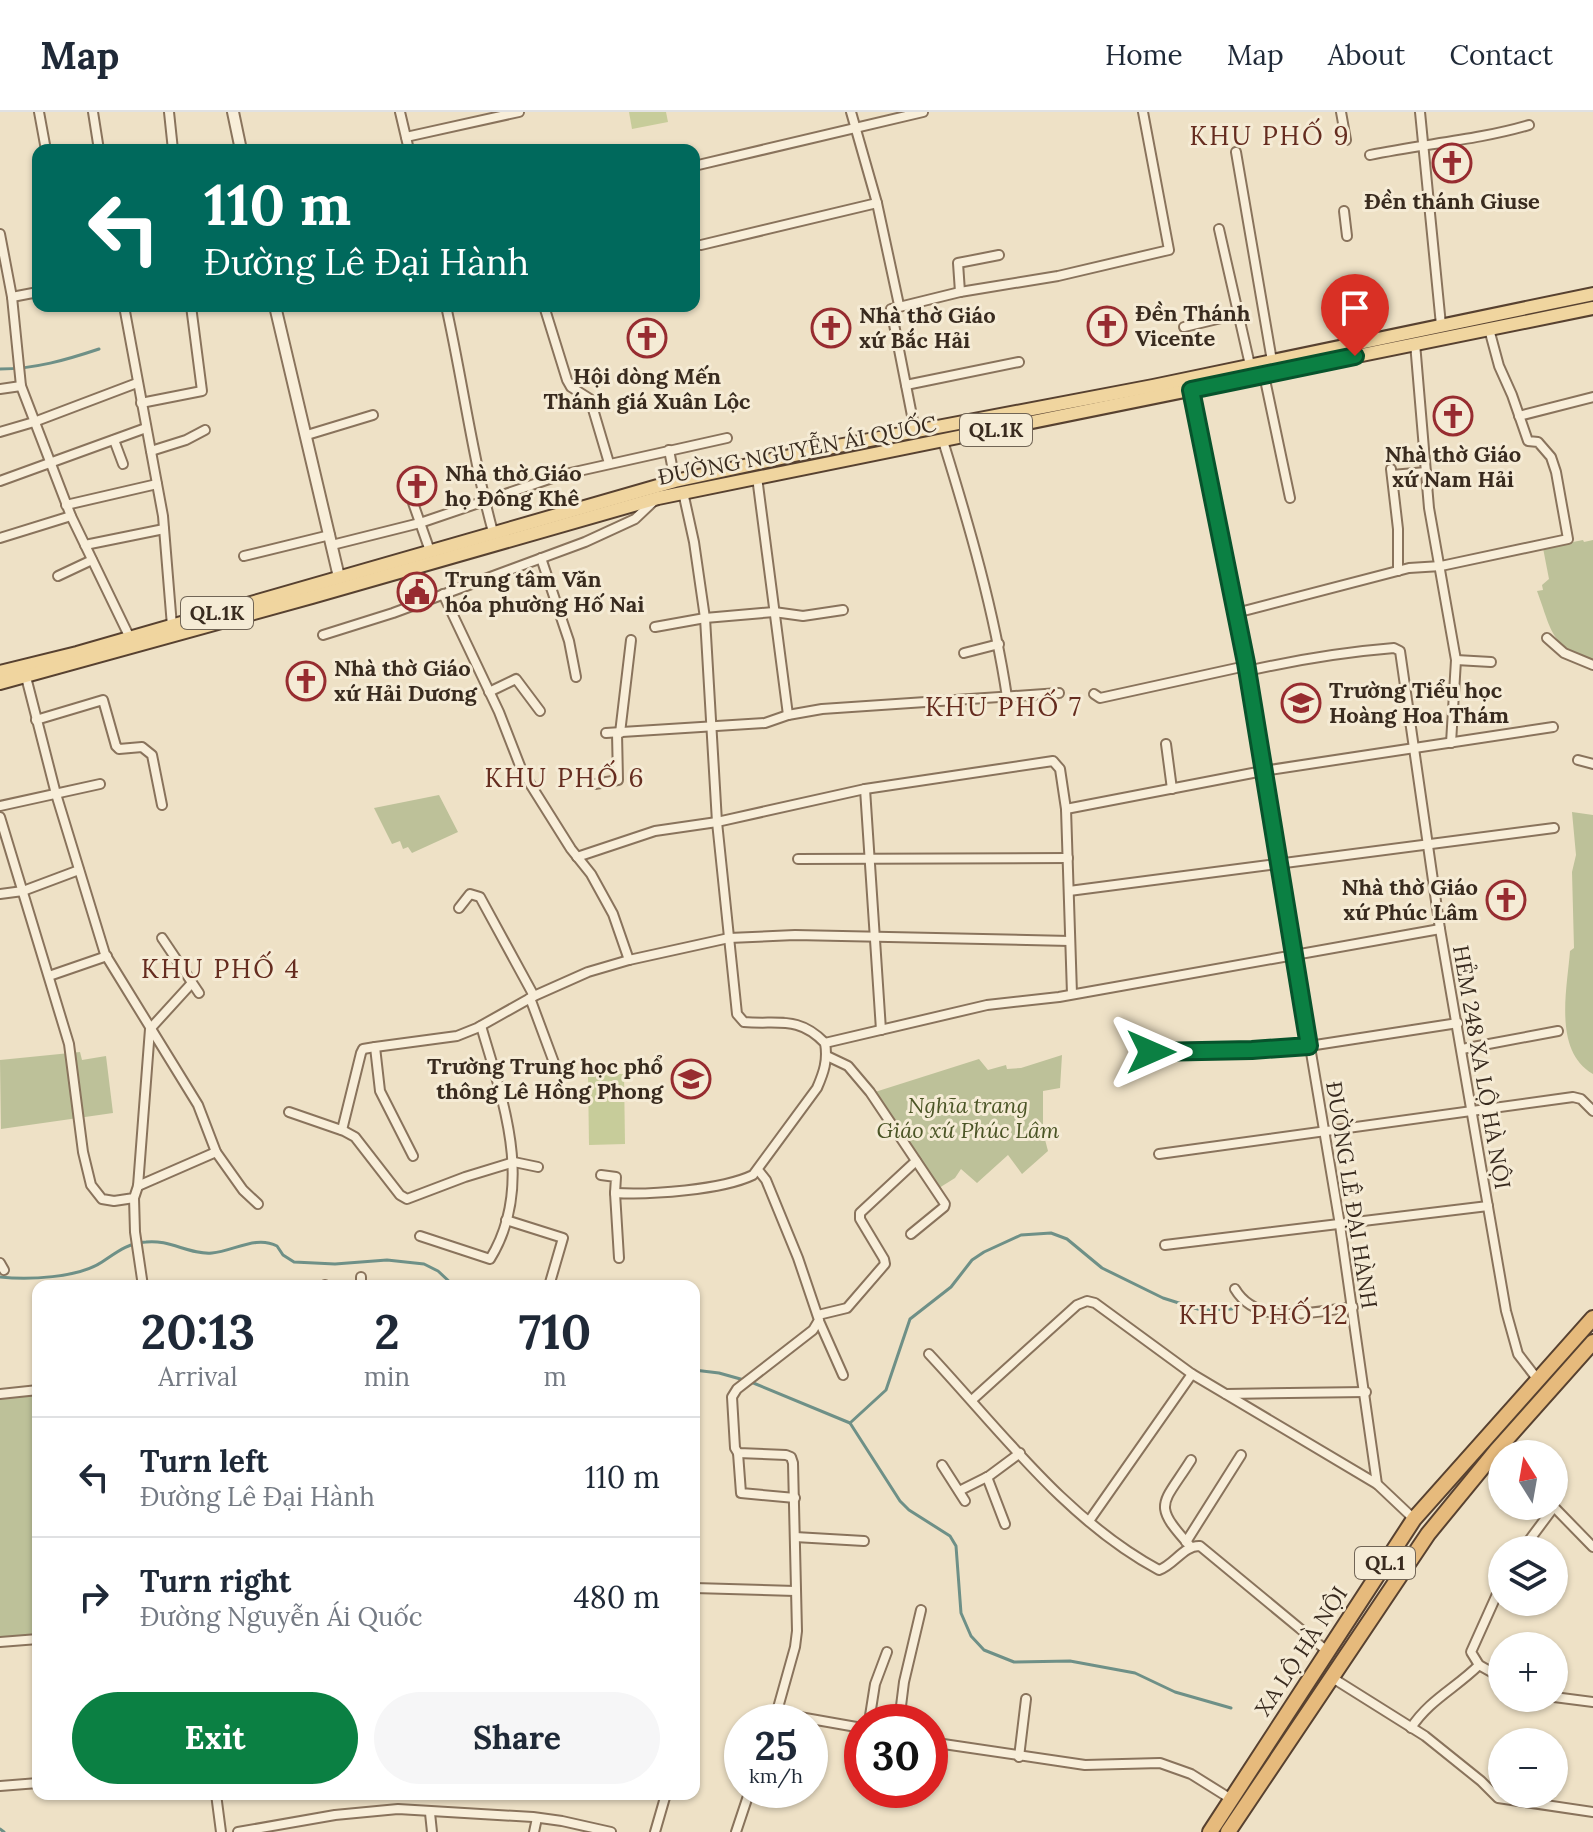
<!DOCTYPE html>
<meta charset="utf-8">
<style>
:root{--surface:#fff;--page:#f6f6f7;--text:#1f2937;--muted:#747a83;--line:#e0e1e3;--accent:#0b8043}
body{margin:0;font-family:Lora,serif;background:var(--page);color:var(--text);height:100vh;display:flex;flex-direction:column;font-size:30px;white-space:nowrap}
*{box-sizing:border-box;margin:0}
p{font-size:26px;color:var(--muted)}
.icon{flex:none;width:44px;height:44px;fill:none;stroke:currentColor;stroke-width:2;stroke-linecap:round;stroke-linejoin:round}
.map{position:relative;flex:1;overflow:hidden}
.side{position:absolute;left:32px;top:1168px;width:668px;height:520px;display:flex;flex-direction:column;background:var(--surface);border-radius:16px;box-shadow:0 2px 6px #0004}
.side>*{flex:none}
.guide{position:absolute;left:32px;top:32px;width:668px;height:168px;border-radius:16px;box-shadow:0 2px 6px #0004;background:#00695c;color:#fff;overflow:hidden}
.needle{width:52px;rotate:349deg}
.controls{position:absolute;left:1488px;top:1328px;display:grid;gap:16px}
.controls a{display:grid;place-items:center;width:80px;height:80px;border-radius:50%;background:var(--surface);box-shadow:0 2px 6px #0004;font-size:40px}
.speed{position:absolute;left:724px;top:1592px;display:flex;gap:16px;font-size:40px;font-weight:700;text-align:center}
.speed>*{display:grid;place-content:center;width:104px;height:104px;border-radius:50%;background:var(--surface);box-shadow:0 2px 6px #0004;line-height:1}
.speed small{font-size:20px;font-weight:400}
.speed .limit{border:12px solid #d22;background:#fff;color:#111}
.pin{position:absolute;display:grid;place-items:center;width:68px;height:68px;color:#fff;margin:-82px -34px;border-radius:50% 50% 50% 0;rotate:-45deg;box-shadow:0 0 8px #0007}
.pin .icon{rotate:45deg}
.me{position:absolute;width:88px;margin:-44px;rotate:90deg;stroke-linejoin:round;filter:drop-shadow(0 0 6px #0008)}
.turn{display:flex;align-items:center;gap:28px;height:168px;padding:0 40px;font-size:36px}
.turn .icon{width:104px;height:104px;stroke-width:2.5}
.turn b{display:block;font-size:56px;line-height:68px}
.eta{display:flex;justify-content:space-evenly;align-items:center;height:136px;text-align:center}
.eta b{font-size:48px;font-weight:700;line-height:56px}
.action{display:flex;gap:16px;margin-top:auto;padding:16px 40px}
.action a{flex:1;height:92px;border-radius:48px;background:var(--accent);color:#fff;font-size:32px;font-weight:700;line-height:92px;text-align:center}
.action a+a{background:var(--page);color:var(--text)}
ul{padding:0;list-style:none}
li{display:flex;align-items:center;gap:24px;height:120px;padding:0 40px;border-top:2px solid var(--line)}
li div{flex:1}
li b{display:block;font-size:30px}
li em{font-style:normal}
header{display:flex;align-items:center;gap:48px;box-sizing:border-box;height:112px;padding:0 40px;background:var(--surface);border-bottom:2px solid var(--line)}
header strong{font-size:38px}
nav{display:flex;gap:44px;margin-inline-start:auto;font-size:28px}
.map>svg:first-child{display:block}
.green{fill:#c7cc9a}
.cemetery{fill:#bdc199}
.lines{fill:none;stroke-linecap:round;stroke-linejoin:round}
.stream{stroke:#6e9087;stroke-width:3}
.minor-casing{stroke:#89735c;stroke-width:12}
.tertiary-casing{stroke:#89735c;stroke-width:14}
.primary-casing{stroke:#574130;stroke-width:16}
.trunk-casing{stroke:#574130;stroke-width:18}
.minor{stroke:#f8eed9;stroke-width:8}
.tertiary{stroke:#f8eed9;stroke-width:10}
.primary{stroke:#f0d59f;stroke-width:12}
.trunk{stroke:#e6ba7c;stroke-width:14}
.route-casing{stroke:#07532c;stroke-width:20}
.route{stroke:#0b8043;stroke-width:14}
.labels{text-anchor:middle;stroke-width:6;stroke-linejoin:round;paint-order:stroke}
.shield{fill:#f5ebd5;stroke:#716556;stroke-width:2}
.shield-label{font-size:20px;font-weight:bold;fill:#392b1f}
.poi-label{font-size:22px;font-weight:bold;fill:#392b1f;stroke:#f5ebd5;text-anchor:start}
.street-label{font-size:22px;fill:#392b1f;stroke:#f5ebd5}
.park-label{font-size:22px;font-style:italic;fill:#4b5526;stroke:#f5ebd5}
.quarter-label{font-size:26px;letter-spacing:2px;fill:#652c1f;stroke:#f5ebd5}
</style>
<header>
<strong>Map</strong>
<nav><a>Home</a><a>Map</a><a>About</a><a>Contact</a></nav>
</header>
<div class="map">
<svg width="1593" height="1720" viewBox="0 0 1593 1720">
<rect width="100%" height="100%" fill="#eee1c6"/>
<g class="green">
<path d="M 629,0 L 666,0 L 668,10 L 632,17 Z"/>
<path d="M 588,962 L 624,962 L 625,1032 L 589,1033 Z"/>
</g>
<g class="cemetery">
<path d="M 1583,428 L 1584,430 L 1593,428 L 1593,550 C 1549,531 1553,522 1537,479 L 1543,478 L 1542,473 L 1549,467 L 1543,436 Z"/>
<path d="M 439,683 L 458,720 L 412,741 L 408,735 L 403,737 L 400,729 L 392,732 L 374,696 Z"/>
<path d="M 1572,700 L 1593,703 L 1593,962 C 1553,939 1567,878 1570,839 L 1574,836 L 1572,760 L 1576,743 Z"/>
<path d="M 80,940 L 82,948 L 106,944 L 113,1001 L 1,1017 L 0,948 Z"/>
<path d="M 1062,943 L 1060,976 L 1043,979 L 1043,1020 L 1048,1039 L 1022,1062 L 1008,1043 L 977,1071 L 961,1057 L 955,1066 L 939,1076 L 875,980 L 979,947 L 988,958 L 1006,953 L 1007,957 L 1021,956 Z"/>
<path d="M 38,1281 L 38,1524 L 0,1527 L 0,1286 Z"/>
</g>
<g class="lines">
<g class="stream">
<path d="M 0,257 C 35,257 66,248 99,237"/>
<path d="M 0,1165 C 28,1168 78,1166 102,1150 C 117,1140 128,1131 146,1130 C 169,1127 190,1143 212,1141 C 234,1139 256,1123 277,1134 L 283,1143 L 294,1150 L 335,1152 L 387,1148 L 424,1152 L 438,1159 L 454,1174"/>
<path d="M 694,1258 L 719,1261 L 744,1268"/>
<path d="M 751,1270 L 850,1311 L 886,1278 L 910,1207 L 951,1175 L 972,1148 L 984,1140 L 1021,1123 L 1051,1121 L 1067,1127 L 1102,1156 L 1163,1186 L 1201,1198 L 1232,1197"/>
<path d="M 850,1311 L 900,1389 L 909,1398 L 950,1424 L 956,1434 L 961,1501 L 971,1524 L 984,1538 L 1014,1550 L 1070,1549 L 1135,1561 L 1175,1580 L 1231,1596"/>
<path d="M 0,1717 L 4,1720"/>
</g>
<defs>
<g id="minor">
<path d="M 39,0 L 46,38"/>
<path d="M 93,0 L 99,38"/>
<path d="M 169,0 L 173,38"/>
<path d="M 400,0 L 409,38"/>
<path d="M 851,0 L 877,91 L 899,193"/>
<path d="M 1341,0 L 1346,28"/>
<path d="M 1420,0 L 1441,213"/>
<path d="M 406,25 L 519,0"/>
<path d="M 1236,40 L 1272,249"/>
<path d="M 1370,43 C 1423,32 1478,28 1529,13"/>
<path d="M 694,54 L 923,0"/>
<path d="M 1344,99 L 1347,124"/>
<path d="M 1219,117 L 1250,253"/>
<path d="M 0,122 L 12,185 L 21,274 L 71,404 L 130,526"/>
<path d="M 701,133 L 877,91"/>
<path d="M 960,180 L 958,151 L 999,143"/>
<path d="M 12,185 L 38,180"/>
<path d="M 124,194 L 163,404 L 172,514"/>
<path d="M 446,194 C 463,270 472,344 493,420"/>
<path d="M 544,194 L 567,268 L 571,275 L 590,287 L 609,351"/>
<path d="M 1184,215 L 1238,202"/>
<path d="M 1415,231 L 1429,396 L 1456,548 L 1451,631"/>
<path d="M 1264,263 L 1290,386"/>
<path d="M 906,273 L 1019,250"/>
<path d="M 0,277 L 21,274"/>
<path d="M 1191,278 L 1246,554 L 1340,1113 L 1377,1372 L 1414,1407"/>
<path d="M 141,291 L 202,279 L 191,194"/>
<path d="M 1519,304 L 1593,285"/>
<path d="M 915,319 L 891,197 L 960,180 L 1058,164 L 1169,138 L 1143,0"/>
<path d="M 0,320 L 34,310 L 137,271"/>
<path d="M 307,323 L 373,303"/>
<path d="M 114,328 L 123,352"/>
<path d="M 943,329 C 969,413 994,498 1007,585"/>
<path d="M 669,338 L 675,369"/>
<path d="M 151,339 L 186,328 L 205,318"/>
<path d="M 1391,357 L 1398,417 L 1398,459"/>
<path d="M 1392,363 L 1426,360"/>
<path d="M 757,365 L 788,603"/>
<path d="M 0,369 L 146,316"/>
<path d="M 412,388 L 430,439"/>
<path d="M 66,393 L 157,372"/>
<path d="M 0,426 L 71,404"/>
<path d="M 85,433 L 164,417"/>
<path d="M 332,433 L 420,411 L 561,363 L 727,326"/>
<path d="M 244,444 L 330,423"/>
<path d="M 541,446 L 569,529 L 576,565"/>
<path d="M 58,464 L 92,448"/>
<path d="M 443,482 L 499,600 L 522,659 L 571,737 L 591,762 L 613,802 L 629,848"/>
<path d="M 1236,501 L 1409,456 L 1441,454 L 1568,427 L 1556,360 L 1551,345 L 1538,330 L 1528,329 L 1512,283 L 1499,254 L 1489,217"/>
<path d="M 655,515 L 705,506 L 774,500 L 803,504 L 843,498"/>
<path d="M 323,523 L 393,501 L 585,430 L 635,407 L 654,389"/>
<path d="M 1547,526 L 1564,541 L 1593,553"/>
<path d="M 964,541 L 999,532"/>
<path d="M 1456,548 L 1491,550"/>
<path d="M 1247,559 C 1296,548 1344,540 1394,536 L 1400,539 L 1440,817 L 1506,1199 L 1518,1242 L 1538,1268"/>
<path d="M 26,565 L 56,682 L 105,842 L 198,993 L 216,1040 L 243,1078 L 258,1092"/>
<path d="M 489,580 L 516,567 L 540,599"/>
<path d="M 1094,582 L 1100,586 L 1246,554"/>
<path d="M 36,608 L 103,588 L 116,634 L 119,637 L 142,635 L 152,643 L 162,693"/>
<path d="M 606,621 L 765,611 L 788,603 L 822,597 L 1059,581"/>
<path d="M 620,621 L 631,528"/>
<path d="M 1166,632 L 1172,677"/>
<path d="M 1578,648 L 1593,652"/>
<path d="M 595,672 L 618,668 L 617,621"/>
<path d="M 865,677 L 881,918"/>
<path d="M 0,694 L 100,672"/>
<path d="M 1066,697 L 1263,659 L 1553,615"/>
<path d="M 0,705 L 69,932 L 83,1040 L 91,1073 L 102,1087 L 114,1089 L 134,1086 L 138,1074 L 150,917 L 191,872"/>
<path d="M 577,745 L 655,719 L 717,710 L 865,677 L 1053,649 L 1060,657 L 1066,697 L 1072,882"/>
<path d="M 798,747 L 1068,746"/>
<path d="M 1069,779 L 1554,716"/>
<path d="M 0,782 L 23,779 L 79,758"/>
<path d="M 459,796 L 470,782 L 480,785 L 534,884"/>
<path d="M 162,826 L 199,881"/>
<path d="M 49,864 L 107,844"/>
<path d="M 530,886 L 556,956"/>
<path d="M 825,931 L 987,893 L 1059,885 L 1440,817"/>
<path d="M 1462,937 L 1558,919"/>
<path d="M 1151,940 L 1252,938 L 1309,934 L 1458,911"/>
<path d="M 827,944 L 848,954 L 870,980 L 945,1092 L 944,1095 L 911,1122"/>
<path d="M 289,1000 L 344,1019 L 355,1025 L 400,1083 L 407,1087 L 465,1065 L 514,1050 L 538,1055"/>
<path d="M 342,1018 L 361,941 L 363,937 L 375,935"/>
<path d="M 1159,1042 L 1573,985 L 1581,987 L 1593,999"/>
<path d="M 413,1044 L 380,979 L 375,935 L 457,924 L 477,916 L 534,884 L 588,860 L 629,848 L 729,826 L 795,823 L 1070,829"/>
<path d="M 758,1058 L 766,1068 L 798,1146 L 819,1208 L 813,1218 L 737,1277 L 732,1285 L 735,1336 L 738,1341 L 786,1343 L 791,1345 L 793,1351 L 797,1519 L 795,1535 L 774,1610"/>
<path d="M 601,1063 L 616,1065 L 615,1081"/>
<path d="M 138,1074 L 216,1040"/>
<path d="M 134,1086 L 135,1120 L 143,1174"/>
<path d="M 506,1108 L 563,1126 L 549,1174"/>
<path d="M 420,1124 L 490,1147 C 535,1074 503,989 481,914"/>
<path d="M 1165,1133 L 1488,1094"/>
<path d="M 619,1146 L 615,1081 C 650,1083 722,1078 753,1063 L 817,976 C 824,960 828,948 825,931 C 798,903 778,913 744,910 L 737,902 L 717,710 L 705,506 L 694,430 L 683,380"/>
<path d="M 0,1151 L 4,1158"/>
<path d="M 361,1165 L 361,1174"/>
<path d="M 325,1174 L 325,1173"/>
<path d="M 1235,1177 C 1258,1216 1316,1199 1353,1195"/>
<path d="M 818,1203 L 847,1196 L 885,1152 L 884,1147 L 860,1107 L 860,1101 L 916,1049"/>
<path d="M 819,1209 L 843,1263"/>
<path d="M 929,1242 C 1000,1318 1066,1408 1159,1458 C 1174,1453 1184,1433 1200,1434 L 1327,1539"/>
<path d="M 0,1282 L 38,1278"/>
<path d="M 1226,1282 L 1366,1280"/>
<path d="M 972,1288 L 1077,1193 L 1087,1189 L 1095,1191 L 1192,1262 L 1377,1372"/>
<path d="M 738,1341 L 741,1381 L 795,1386"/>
<path d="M 942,1353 L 965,1389"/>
<path d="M 987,1365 L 1005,1412"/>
<path d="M 959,1379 L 989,1364 L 1020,1341"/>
<path d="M 1553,1394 L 1593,1435"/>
<path d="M 1089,1409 L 1192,1262"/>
<path d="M 795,1425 L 864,1429"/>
<path d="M 1186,1430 L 1241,1343"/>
<path d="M 1191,1435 C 1151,1391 1162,1394 1191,1348"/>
<path d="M 1522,1438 L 1554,1395"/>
<path d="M 1502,1471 L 1471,1540 L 1479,1553 L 1502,1566"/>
<path d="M 694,1476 L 795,1479"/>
<path d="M 0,1530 L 38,1527"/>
<path d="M 1331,1565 L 1425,1624 L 1481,1669 L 1498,1686 L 1593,1700"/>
<path d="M 1554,1585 L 1593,1590"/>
<path d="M 777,1601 L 862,1616"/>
<path d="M 869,1610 L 875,1572 L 887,1540"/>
<path d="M 899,1610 L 904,1570 L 921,1498"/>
<path d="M 1411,1616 C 1429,1588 1456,1576 1479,1553"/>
<path d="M 930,1630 L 1085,1653 L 1160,1651 L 1191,1662 L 1231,1687"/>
<path d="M 1019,1645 L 1026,1587"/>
<path d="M 0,1674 L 38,1671"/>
<path d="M 216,1682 L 221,1720"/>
<path d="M 430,1701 L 432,1720"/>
<path d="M 238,1720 L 335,1703 L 398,1697 L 533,1705 L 562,1709 L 611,1720"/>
<path d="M 534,1720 L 537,1706"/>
<path d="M 655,1720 L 666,1682"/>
<path d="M 736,1720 L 750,1678"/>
</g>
<g id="tertiary">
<path d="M 233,0 L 241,38"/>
<path d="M 275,194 L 339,465"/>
</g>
<g id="primary">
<path d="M 0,560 L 77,541 L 675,369 L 822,337 L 1153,274 L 1593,182"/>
<path d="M 0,571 L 312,485 L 658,386 L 1593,196"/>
</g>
<g id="trunk">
<path d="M 1210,1720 L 1414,1407 L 1593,1206"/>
<path d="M 1228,1720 L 1428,1422 L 1496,1339 L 1593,1230"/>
</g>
</defs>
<use href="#minor" class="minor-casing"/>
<use href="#tertiary" class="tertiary-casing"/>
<use href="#primary" class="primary-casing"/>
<use href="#trunk" class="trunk-casing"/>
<use href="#minor" class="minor"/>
<use href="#tertiary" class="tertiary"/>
<use href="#primary" class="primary"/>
<use href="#trunk" class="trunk"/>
</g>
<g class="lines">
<defs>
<path id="route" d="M 1151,940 L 1252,938 L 1309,934 L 1246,551 L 1191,278 L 1355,244"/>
</defs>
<use href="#route" class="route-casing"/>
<use href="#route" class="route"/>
</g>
<defs>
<symbol id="church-ring" viewBox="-11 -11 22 22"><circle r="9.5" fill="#f5ebd5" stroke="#972c30" stroke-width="1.5"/><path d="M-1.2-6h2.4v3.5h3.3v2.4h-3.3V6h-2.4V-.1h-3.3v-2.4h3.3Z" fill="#972c30"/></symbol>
<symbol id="civic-ring" viewBox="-11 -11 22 22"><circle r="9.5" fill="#f5ebd5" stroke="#972c30" stroke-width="1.5"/><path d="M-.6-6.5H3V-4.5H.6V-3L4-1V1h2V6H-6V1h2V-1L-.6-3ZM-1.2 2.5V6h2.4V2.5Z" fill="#972c30"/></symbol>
<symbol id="school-ring" viewBox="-11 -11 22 22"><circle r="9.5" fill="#f5ebd5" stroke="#972c30" stroke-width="1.5"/><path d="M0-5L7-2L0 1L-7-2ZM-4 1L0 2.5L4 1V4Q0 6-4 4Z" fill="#972c30"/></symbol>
</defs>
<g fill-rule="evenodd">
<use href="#church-ring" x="1430" y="29" width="44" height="44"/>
<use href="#church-ring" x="1085" y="192" width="44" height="44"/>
<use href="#church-ring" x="809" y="194" width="44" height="44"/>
<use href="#church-ring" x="625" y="204" width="44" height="44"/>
<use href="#church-ring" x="1431" y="282" width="44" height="44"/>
<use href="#church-ring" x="395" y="352" width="44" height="44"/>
<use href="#civic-ring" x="395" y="458" width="44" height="44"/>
<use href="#church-ring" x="284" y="547" width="44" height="44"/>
<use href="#school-ring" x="1279" y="569" width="44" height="44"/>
<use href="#church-ring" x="1484" y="766" width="44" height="44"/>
<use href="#school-ring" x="669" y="945" width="44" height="44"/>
</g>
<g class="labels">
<g class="shield">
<rect x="960" y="302" width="72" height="32" rx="6"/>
<rect x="181" y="485" width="72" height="32" rx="6"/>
<rect x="1355" y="1435" width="60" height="32" rx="6"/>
</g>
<g class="shield-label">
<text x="996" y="325">QL.1K</text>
<text x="217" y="508">QL.1K</text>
<text x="1385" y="1458">QL.1</text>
</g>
<g class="poi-label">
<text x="1452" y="97" text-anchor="middle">Đền thánh Giuse</text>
<text x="1135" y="209">Đền Thánh<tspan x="1135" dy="25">Vicente</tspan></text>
<text x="859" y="211">Nhà thờ Giáo<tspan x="859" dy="25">xứ Bắc Hải</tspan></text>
<text x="647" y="272" text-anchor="middle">Hội dòng Mến<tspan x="647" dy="25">Thánh giá Xuân Lộc</tspan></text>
<text x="1453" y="350" text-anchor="middle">Nhà thờ Giáo<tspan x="1453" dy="25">xứ Nam Hải</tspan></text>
<text x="445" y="369">Nhà thờ Giáo<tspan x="445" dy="25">họ Đông Khê</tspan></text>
<text x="445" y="475">Trung tâm Văn<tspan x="445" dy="25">hóa phường Hố Nai</tspan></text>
<text x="334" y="564">Nhà thờ Giáo<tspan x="334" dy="25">xứ Hải Dương</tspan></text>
<text x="1329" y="586">Trường Tiểu học<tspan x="1329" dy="25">Hoàng Hoa Thám</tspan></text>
<text x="1478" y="783" text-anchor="end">Nhà thờ Giáo<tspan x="1478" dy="25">xứ Phúc Lâm</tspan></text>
<text x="663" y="962" text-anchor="end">Trường Trung học phổ<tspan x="663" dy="25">thông Lê Hồng Phong</tspan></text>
</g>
<g class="street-label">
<text transform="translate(797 338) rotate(-11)" y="8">ĐƯỜNG NGUYỄN ÁI QUỐC</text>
<text transform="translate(1482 955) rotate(80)" y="8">HẺM 248 XA LỘ HÀ NỘI</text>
<text transform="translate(1352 1083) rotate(81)" y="8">ĐƯỜNG LÊ ĐẠI HÀNH</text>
<text transform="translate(1301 1539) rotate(-57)" y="8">XA LỘ HÀ NỘI</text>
</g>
<g class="park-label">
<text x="968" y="1001">Nghĩa trang<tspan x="968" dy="25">Giáo xứ Phúc Lâm</tspan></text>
</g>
<g class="quarter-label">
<text x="1270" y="33">KHU PHỐ 9</text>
<text x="1004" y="604">KHU PHỐ 7</text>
<text x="565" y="675">KHU PHỐ 6</text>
<text x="221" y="866">KHU PHỐ 4</text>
<text x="1264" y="1212">KHU PHỐ 12</text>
</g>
</g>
</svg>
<div class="controls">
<a><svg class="needle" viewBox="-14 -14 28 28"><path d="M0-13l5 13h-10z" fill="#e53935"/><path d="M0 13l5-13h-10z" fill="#747a83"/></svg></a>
<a><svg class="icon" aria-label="layers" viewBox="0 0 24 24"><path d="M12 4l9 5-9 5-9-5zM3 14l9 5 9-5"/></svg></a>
<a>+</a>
<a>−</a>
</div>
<div class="speed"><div>25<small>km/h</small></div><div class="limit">30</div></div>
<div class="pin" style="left:1355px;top:244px;background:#d93025"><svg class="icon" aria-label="arrive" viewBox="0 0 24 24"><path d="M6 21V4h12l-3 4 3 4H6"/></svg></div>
<svg class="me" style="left:1151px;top:940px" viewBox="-20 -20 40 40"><path d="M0-17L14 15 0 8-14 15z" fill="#0b8043" stroke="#fff" stroke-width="4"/></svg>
<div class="guide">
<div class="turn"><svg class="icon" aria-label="left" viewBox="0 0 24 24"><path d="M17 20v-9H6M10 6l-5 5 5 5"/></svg><div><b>110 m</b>Đường Lê Đại Hành</div></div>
</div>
<section class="side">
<div class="eta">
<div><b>20:13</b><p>Arrival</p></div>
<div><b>2</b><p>min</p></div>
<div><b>710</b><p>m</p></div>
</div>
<ul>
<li><svg class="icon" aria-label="left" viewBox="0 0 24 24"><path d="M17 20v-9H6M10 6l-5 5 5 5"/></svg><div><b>Turn left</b><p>Đường Lê Đại Hành</p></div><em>110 m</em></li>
<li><svg class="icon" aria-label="right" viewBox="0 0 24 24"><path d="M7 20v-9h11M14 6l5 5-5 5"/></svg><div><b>Turn right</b><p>Đường Nguyễn Ái Quốc</p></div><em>480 m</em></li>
</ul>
<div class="action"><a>Exit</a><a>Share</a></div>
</section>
</div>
